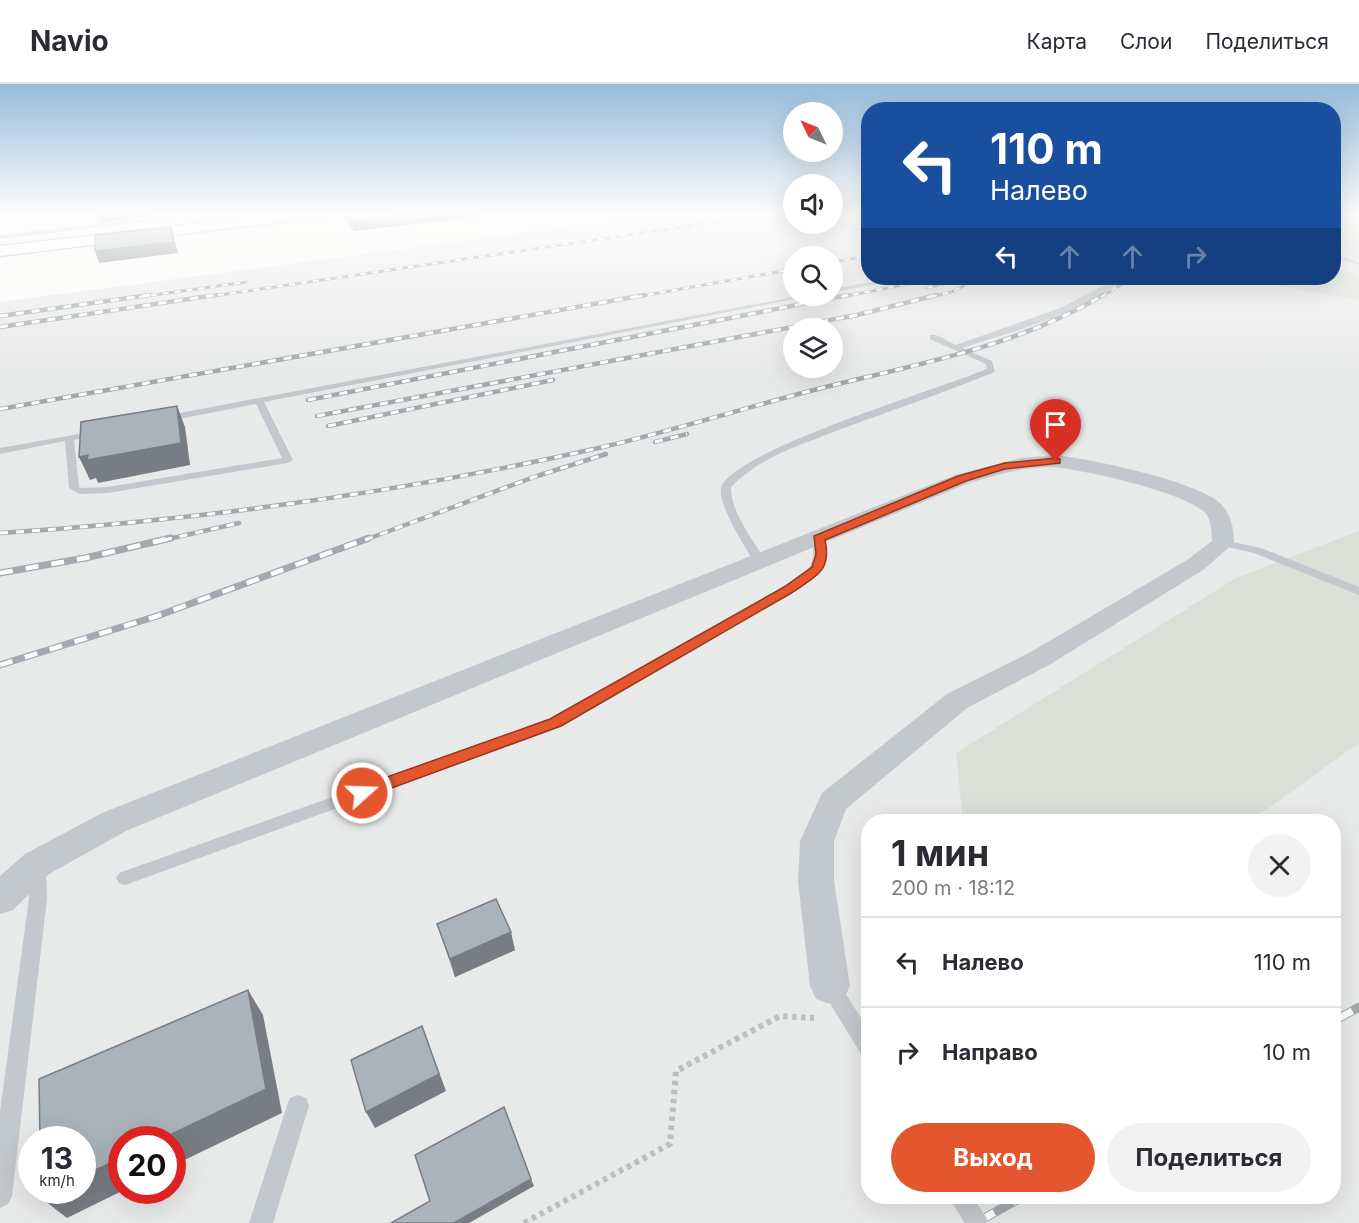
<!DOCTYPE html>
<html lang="ru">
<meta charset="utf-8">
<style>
:root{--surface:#fff;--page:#f2f2f3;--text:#2b2b33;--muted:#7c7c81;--line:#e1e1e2;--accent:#e4572e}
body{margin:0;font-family:Inter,sans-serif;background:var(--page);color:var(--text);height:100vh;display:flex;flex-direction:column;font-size:22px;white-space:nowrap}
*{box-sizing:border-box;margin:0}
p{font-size:20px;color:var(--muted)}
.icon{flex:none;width:33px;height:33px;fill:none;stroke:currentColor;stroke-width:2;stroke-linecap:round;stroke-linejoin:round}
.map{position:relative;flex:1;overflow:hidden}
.panel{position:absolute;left:861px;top:730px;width:480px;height:390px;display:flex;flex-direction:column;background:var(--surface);border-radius:24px;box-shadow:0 6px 24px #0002}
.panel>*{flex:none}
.hud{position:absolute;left:861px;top:18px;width:480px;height:183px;border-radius:24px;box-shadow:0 6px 24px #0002;background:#1a4fa0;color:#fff;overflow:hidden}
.needle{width:39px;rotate:313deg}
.fabs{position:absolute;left:783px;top:18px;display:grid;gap:12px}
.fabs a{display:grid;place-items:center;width:60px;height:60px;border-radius:50%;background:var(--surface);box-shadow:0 6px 24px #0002;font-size:30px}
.speed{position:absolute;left:18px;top:1042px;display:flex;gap:12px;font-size:30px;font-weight:700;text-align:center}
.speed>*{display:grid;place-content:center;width:78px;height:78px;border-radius:50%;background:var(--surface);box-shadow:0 6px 24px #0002;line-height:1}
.speed small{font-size:15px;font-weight:400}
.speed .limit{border:9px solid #d22;background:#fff;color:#111}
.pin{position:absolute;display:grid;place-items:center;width:51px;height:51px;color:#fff;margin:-62px -26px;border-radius:50% 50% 50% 0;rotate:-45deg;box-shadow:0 0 6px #0007}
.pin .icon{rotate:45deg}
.me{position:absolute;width:66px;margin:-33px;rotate:70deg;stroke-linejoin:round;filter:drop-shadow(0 0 4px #0008)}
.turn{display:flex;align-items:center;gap:21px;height:126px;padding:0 30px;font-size:27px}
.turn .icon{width:78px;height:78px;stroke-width:2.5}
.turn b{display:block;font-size:42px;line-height:51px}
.lanes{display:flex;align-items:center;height:57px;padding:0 30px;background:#0003;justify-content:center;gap:30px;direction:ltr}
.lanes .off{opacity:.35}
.round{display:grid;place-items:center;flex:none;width:63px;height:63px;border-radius:32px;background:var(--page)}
.head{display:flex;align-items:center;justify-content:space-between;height:102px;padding:0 30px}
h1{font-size:36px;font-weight:700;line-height:45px}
.primary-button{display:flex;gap:12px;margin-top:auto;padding:12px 30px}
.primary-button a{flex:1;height:69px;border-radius:36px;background:var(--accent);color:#fff;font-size:24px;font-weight:700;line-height:69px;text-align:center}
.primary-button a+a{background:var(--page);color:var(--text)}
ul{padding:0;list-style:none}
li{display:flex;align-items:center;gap:18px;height:90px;padding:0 30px;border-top:2px solid var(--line)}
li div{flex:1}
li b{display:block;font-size:22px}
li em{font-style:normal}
header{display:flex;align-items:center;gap:36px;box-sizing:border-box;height:84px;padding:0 30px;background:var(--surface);border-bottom:2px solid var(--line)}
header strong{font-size:28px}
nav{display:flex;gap:33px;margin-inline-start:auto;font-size:21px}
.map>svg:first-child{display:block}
.built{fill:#e8e9e9;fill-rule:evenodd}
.green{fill:#dadfd7}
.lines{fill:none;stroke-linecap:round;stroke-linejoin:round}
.stream{fill:#bbc7cb;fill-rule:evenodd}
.secondary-casing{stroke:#b3babf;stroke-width:3}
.path{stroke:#bbbfc2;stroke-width:6;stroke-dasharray:4.5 4.5;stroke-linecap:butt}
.service{fill:#c3c8cc;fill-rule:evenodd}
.minor{fill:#c3c8cc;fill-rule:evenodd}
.secondary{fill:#fff;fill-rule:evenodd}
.rail-far3-casing{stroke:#a2aab0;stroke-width:3}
.rail-far2-casing{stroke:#a2aab0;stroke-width:4.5}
.rail-far1-casing{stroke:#a2aab0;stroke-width:7}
.rail-casing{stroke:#a2aab0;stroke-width:9}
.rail-far3{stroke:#fff;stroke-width:2;stroke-dasharray:6;stroke-linecap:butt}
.rail-far2{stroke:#fff;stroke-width:3;stroke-dasharray:8;stroke-linecap:butt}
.rail-far1{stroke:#fff;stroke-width:4.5;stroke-dasharray:13;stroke-linecap:butt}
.rail{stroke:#fff;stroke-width:7;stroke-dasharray:21;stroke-linecap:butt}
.service-bridge{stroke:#c3c8cc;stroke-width:21}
.wall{fill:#929a9f}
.shaded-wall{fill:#777d82}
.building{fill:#aab3b9;stroke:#777d82;stroke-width:1.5}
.route{fill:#e4572e;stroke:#94391e;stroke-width:1.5}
</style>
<header>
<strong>Navio</strong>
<nav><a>Карта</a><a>Слои</a><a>Поделиться</a></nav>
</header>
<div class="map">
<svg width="1359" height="1139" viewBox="0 0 1359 1139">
<rect width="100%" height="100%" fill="#fafaf8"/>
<path class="built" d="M 676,129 L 793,129 L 794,140 L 832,140 L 833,129 L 868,129 L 868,194 L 1334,194 L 1334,129 L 1359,129 L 1359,1139 L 0,1139 L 0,218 ZM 794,172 L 832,172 L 832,212 L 794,212 ZM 794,244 L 832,244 L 832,284 L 794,284 ZM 868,738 L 1334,738 L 1334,1113 L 868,1113 ZM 32,1056 L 82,1056 L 82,1107 L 32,1107 ZM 122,1056 L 172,1056 L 172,1107 L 122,1107 Z"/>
<g class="green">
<path d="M 1334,129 L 1359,129 L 1359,175 L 1334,165 Z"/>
<path d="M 1334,184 L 1359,190 L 1359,216 L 1274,201 L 1256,194 L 1334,194 Z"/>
<path d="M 1359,447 L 1359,659 L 1249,738 L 963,738 L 956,669 L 1236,494 Z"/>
</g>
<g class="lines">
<path class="stream" d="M 1334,170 L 1359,179 L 1359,181 L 1334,172 Z"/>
<defs>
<path id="secondary" d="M 291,129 L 330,129 L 323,133 L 0,172 L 0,162 Z"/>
</defs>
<use href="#secondary" class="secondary-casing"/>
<path class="path" d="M 524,1139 L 670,1060 L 676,987 L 780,932 L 814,934"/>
<g class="service">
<path d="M 198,129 L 213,129 L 0,155 L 0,151 Z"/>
<path d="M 893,194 L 904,194 L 832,209 L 832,205 Z"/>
<path d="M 1118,194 L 1125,194 C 1086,228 1012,248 962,264 L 992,277 L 995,288 C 941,310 886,328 831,349 C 797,362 757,375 731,403 C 730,428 753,455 765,476 L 759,480 L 755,479 C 746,465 714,415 722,401 C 742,364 939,305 987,285 L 986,280 L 930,255 L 930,251 L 936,251 L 956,261 L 1060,224 Z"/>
<path d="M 799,212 L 810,212 L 264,318 L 293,376 L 288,379 L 108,409 L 79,410 L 69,404 L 65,357 L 0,370 L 0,364 L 101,346 L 101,350 L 74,356 L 79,403 L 81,404 L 108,403 L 282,374 L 256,320 L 164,338 L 159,335 L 164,332 Z"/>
<path d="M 818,451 L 824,454 C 829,485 817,492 793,509 L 561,643 L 125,801 L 119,799 L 116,794 L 119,789 L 551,635 L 785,503 C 807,488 817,484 812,454 Z"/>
<path d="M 1223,456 L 1261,464 L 1359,503 L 1359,511 L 1254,469 L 1219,461 L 1219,457 Z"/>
<path d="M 37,776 L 43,778 L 46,783 L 47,815 L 12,1112 L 8,1120 L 0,1124 L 0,1027 L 29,815 L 28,783 L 31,778 Z"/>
<path d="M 830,893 L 837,896 L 868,945 L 868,973 L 861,970 L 823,908 L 820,902 L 823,896 Z"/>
<path d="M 298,1011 L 306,1014 L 309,1022 L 273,1139 L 249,1139 L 287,1022 L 290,1014 Z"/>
</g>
<path class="minor" d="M 1056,371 C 1090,375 1198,397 1221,420 C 1231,431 1234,444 1234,459 L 1203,486 L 1049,581 L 967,624 L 846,725 L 834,757 L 834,797 L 850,902 L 844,915 L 830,920 L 816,915 L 810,902 L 798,797 L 800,757 L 822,709 L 947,610 L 1029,569 L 1187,476 L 1212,457 C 1211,448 1212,437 1206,430 C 1190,409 1073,382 1045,383 C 1019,384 994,392 969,399 L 126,747 L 49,790 L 13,826 L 0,830 L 0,792 L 25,770 L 102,729 L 955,391 L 1021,374 Z"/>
<use href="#secondary" class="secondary"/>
<defs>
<g id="rail-far3">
<path d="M 832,178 L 868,172"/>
<path d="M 927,204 L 967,194"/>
<path d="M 139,213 L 247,198"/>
<path d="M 206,213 L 778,129"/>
<path d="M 636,213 L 794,185"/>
<path d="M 841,213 L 938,194"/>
<path d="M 931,213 L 951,208 L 980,194"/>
<path d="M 1101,213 L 1132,194"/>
</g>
<g id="rail-far2">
<path d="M 0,232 L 150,211"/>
<path d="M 849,233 L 937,211"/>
<path d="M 0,243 L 216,211"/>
<path d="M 308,316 L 848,211"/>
<path d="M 0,325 L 645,211"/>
<path d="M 317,332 L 857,231"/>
<path d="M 328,342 L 553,296"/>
<path d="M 655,358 L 687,350"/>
<path d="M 0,449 C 203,436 404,408 603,363 C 671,347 738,326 806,308 C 906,282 1014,265 1103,211"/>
<path d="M 164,456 L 239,439"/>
<path d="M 365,456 L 534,393 L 606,370"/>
</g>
<g id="rail-far1">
<path d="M 0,489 L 85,474 L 171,454"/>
<path d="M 0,581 L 157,532 L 369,454"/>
</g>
<g id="rail">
<path d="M 1334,937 L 1359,923"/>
<path d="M 976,1139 L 1022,1113"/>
</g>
</defs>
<use href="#rail-far3" class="rail-far3-casing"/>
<use href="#rail-far2" class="rail-far2-casing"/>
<use href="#rail-far1" class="rail-far1-casing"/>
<use href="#rail" class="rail-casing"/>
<use href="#rail-far3" class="rail-far3"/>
<use href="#rail-far2" class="rail-far2"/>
<use href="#rail-far1" class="rail-far1"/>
<use href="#rail" class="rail"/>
<path class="service-bridge" d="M 961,1113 L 977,1139"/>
</g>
<g class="wall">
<path d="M 340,129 L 506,129 L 354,147 Z"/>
<path d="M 437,840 L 515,866 L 455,893 Z"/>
</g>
<g class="shaded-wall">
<path d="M 96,129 L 168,129 L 169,130 L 100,138 Z"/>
<path d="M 419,129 L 506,129 L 354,147 L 351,137 Z"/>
<path d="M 171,143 L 178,169 L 99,179 L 95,167 Z"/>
<path d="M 177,322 L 185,343 L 190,381 L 98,399 L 96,394 L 90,396 L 79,373 Z"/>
<path d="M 511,848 L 515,866 L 455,893 L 450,875 Z"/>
<path d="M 248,906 L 263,931 L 282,1029 L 172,1082 L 172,1056 L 159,1056 Z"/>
<path d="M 422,942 L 446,1007 L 375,1044 L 366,1028 Z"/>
<path d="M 122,1074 L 122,1107 L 67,1134 L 40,1113 L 51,1107 L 82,1107 L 82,1092 Z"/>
<path d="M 531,1095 L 534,1102 L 469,1139 L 454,1139 Z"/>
</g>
<g class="building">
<path d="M 345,129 L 419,129 L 351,137 Z"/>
<path d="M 171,143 L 174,158 L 95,167 L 95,151 Z"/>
<path d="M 177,322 L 181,359 L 87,376 L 88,371 L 79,373 L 81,338 Z"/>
<path d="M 496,815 L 511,848 L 450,875 L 437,840 Z"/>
<path d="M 248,906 L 266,1005 L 159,1056 L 122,1056 L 122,1074 L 82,1092 L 82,1056 L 40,1056 L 39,995 Z"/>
<path d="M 422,942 L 439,990 L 366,1028 L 351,976 Z"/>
<path d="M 504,1023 L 531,1095 L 454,1139 L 391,1139 L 430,1117 L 415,1071 Z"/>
<path d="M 40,1107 L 51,1107 L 40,1113 Z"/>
</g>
<linearGradient id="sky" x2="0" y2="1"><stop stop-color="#96bcdc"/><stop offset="0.45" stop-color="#fdfdfc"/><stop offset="1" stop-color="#fdfdfc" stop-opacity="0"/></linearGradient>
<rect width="1359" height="288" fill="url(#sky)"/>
<path class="route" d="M 1056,374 L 1060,375 L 1060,379 L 1005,385 L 966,397 L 825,456 C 832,487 816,492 793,508 L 561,642 L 367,713 L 362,715 L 354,709 L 356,704 L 550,635 L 784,503 L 812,483 L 816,470 L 814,452 L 958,392 L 1005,379 Z"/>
</svg>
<div class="fabs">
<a><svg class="needle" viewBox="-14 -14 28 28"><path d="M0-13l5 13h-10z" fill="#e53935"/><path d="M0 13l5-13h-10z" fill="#7c7c81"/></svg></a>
<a><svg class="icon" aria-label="sound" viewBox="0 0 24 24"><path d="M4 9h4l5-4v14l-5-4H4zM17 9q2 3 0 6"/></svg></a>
<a><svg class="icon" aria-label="search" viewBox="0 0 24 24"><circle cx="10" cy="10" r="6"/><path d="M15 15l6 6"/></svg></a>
<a><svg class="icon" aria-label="layers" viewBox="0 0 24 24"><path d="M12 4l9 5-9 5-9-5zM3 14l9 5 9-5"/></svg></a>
</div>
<div class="speed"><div>13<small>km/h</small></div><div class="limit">20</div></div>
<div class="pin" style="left:1056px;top:377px;background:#d93025"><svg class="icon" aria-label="arrive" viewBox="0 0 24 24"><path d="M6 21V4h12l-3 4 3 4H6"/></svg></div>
<svg class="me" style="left:362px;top:709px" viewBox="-20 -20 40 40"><circle r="17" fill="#e4572e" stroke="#fff" stroke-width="3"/><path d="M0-11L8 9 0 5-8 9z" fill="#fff"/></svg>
<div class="hud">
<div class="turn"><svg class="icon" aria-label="left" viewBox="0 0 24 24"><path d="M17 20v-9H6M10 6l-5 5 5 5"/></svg><div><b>110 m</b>Налево</div></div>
<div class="lanes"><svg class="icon" aria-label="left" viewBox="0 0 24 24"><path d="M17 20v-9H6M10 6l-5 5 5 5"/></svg><svg class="icon off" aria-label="ahead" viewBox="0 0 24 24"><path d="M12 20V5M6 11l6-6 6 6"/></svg><svg class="icon off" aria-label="ahead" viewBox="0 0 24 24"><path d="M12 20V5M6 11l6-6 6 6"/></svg><svg class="icon off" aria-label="right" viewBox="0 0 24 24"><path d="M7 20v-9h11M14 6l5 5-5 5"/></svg></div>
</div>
<section class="panel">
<div class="head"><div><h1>1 мин</h1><p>200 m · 18:12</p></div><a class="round"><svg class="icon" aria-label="close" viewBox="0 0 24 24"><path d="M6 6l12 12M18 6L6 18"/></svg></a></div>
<ul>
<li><svg class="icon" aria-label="left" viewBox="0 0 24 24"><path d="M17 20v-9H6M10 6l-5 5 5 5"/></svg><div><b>Налево</b></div><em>110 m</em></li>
<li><svg class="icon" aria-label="right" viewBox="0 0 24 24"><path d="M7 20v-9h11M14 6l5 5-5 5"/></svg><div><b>Направо</b></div><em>10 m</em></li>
</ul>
<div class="primary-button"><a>Выход</a><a>Поделиться</a></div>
</section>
</div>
